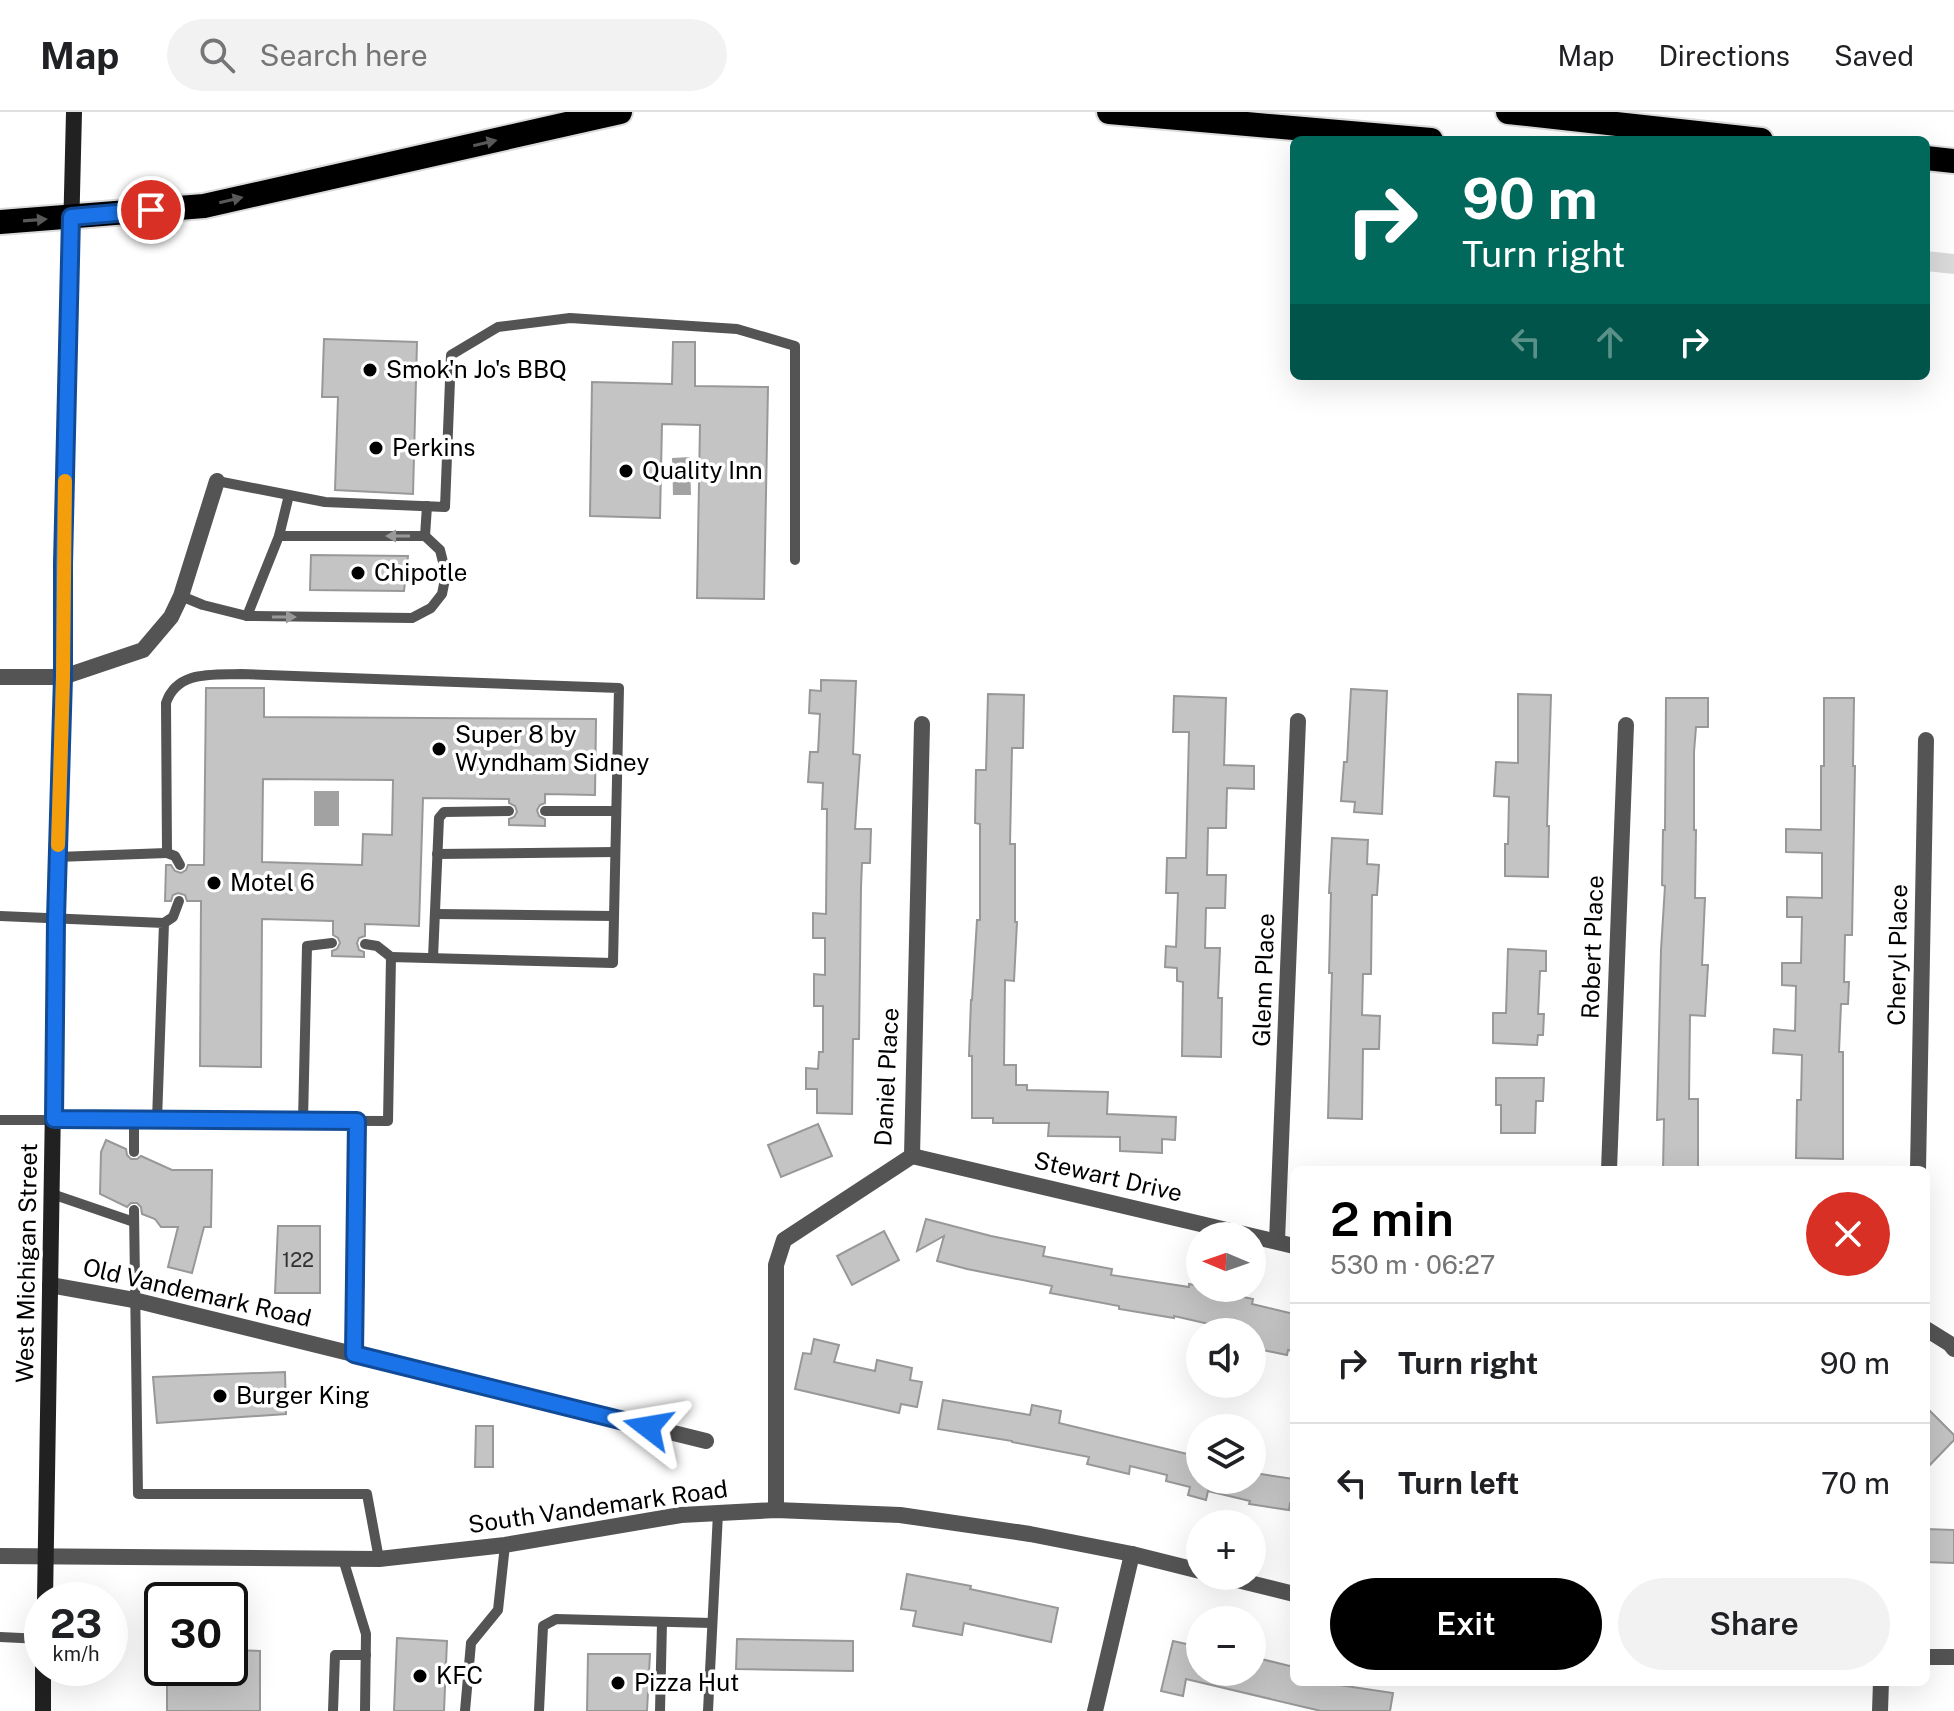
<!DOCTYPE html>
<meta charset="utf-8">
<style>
:root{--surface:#fff;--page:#f2f2f2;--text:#202124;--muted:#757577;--line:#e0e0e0;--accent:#000}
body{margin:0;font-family:"Public Sans",sans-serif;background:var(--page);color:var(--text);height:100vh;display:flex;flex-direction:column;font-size:30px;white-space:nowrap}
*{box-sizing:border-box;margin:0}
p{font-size:26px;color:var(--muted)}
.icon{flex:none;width:44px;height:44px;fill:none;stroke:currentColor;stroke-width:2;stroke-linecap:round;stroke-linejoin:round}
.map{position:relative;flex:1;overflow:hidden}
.sheet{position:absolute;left:1290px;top:1054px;width:640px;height:520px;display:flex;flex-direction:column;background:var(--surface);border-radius:12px;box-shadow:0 8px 32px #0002}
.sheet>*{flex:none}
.hud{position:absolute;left:1290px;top:24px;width:640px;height:244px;border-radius:12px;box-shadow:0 8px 32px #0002;background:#00695c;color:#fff;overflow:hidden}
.needle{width:52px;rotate:272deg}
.fabs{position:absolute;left:1186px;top:1110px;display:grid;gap:16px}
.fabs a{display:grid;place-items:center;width:80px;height:80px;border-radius:50%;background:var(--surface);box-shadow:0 8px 32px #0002;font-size:40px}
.speed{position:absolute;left:24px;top:1470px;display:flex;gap:16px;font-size:40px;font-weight:700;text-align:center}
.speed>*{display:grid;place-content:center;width:104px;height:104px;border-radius:50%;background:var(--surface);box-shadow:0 8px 32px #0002;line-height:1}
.speed small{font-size:20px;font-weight:400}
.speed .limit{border:4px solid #111;border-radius:12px;background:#fff;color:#111}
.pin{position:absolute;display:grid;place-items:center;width:68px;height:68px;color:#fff;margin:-34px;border:4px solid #fff;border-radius:50%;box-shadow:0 2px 8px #0007}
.me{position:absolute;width:88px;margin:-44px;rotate:284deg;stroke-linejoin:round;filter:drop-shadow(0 0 6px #0008)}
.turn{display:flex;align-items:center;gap:28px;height:168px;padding:0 40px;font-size:36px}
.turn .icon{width:104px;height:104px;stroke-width:2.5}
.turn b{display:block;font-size:56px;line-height:68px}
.lanes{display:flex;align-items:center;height:76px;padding:0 40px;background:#0003;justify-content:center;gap:40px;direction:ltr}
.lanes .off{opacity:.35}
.round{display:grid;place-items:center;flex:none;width:84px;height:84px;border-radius:42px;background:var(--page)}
.overview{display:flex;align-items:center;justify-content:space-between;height:136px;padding:0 40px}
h1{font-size:48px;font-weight:600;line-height:60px;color:var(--accent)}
.primary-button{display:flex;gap:16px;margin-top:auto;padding:16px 40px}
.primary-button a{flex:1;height:92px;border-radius:48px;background:var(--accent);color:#fff;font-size:32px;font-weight:600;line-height:92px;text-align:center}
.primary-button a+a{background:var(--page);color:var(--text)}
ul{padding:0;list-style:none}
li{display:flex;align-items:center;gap:24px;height:120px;padding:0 40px;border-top:2px solid var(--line)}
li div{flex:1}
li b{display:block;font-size:30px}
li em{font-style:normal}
header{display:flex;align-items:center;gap:48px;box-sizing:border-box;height:112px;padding:0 40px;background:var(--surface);border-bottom:2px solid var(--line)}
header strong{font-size:38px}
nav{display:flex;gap:44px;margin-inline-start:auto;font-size:28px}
.search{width:560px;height:72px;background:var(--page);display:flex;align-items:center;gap:20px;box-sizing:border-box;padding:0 28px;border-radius:44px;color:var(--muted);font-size:30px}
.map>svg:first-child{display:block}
.green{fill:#dbdbdb}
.water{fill:#a2a2a2}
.building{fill:#c4c4c4;stroke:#989898;stroke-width:2;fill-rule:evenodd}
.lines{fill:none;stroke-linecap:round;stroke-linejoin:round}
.highway-casing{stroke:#dbdbdb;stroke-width:28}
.lane{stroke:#545454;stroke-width:10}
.street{stroke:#545454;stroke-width:16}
.secondary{stroke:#212121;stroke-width:16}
.highway{stroke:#000;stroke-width:24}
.oneway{fill:#595959}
.oneway2{fill:#989898}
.route-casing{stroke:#114b97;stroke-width:20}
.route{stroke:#1a73e8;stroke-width:14}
.slow{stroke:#f59e0b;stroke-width:14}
.poi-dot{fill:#000;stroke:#fff;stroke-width:3}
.labels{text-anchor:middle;stroke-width:7;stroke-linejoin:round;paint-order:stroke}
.number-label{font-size:20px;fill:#313131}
.poi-label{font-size:24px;fill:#000;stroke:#fff;text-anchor:start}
.street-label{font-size:24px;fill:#000;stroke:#fff}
</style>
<header>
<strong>Map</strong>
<div class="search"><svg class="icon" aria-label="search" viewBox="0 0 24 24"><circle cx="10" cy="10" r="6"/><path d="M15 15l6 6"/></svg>Search here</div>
<nav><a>Map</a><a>Directions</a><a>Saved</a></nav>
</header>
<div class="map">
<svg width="1954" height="1599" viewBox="0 0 1954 1599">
<rect width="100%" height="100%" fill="#fff"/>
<path class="green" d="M 1926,139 L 1954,142 L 1954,162 L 1926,159 Z"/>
<g class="water">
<path d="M 690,345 L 691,383 L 673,383 L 672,346 Z"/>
<rect x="314" y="679" width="25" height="35"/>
</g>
<g class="building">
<path d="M 324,227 L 417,230 L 413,382 L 335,378 L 338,285 L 322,285 Z"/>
<path d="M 673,230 L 695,230 L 695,274 L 768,275 L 764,487 L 697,486 L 700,313 L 662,312 L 660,406 L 590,404 L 592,270 L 672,272 Z"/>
<path d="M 311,443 L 408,444 L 404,479 L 310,478 Z"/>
<path d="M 821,568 L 856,569 L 853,642 L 860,643 L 855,717 L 871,717 L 870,751 L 862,751 L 861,775 L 859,927 L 853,927 L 852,1002 L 817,1001 L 817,977 L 806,977 L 806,956 L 818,957 L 819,940 L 823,940 L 823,894 L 814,894 L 814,862 L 825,863 L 825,826 L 813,826 L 813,801 L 826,802 L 827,697 L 822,697 L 823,671 L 808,670 L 810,640 L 818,640 L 820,602 L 809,601 L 810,578 L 821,579 Z"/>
<path d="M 206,576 L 264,576 L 264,605 L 596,607 L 595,683 L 545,682 L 545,691 L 540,693 L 537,698 L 539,704 L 545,707 L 545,714 L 509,713 L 509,707 L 514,705 L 517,700 L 515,694 L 509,691 L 509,687 L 423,686 L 419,814 L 365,812 L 365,824 L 359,826 L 357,831 L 359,838 L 364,840 L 364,845 L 332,844 L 332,839 L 337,837 L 340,831 L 338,826 L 333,823 L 333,809 L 262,807 L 261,955 L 200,954 L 201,789 L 187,789 L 185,783 L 178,781 L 173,783 L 171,789 L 165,789 L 166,753 L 171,753 L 175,759 L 181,761 L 186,758 L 188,753 L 204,753 ZM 263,667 L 393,668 L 392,723 L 363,722 L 362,753 L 262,750 Z"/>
<path d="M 1351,577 L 1387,579 L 1382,702 L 1354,700 L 1355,690 L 1341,689 L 1344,650 L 1347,650 Z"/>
<path d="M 988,582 L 1024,583 L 1023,636 L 1012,636 L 1010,732 L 1015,732 L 1015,810 L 1017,810 L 1014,869 L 1005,868 L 1004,953 L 1016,953 L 1016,973 L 1027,973 L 1027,978 L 1108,980 L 1107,1002 L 1176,1005 L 1175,1028 L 1162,1027 L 1162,1041 L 1120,1039 L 1120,1025 L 1048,1024 L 1049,1011 L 993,1011 L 993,1006 L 972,1006 L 972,944 L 969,944 L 971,888 L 972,888 L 977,808 L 980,808 L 980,712 L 975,711 L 976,658 L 986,658 Z"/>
<path d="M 1518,582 L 1551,583 L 1547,714 L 1549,714 L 1548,765 L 1505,764 L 1505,732 L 1508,732 L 1509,685 L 1494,684 L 1496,650 L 1518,651 Z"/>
<path d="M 1174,584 L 1226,586 L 1224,653 L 1254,654 L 1254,677 L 1227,676 L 1226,716 L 1208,716 L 1207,763 L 1226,763 L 1225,796 L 1206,796 L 1205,836 L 1220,836 L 1218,886 L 1222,886 L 1221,945 L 1182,944 L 1183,870 L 1177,869 L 1177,856 L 1165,855 L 1166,834 L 1176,835 L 1178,781 L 1166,781 L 1167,746 L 1186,746 L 1189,620 L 1173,620 Z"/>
<path d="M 1666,586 L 1708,586 L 1708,615 L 1696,615 L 1694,640 L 1694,718 L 1696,718 L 1695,786 L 1705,786 L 1702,853 L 1708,853 L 1705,904 L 1690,903 L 1689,987 L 1698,987 L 1698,1058 L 1663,1058 L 1664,1007 L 1657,1008 L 1661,838 L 1665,774 L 1662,773 L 1663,718 L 1665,718 Z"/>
<path d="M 1824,586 L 1854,586 L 1853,654 L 1855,654 L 1852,823 L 1845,823 L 1844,870 L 1849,870 L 1848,892 L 1841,892 L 1839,940 L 1843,940 L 1843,1047 L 1796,1046 L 1797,988 L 1801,988 L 1802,943 L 1773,941 L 1774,917 L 1795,919 L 1796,874 L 1782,873 L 1782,851 L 1801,851 L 1802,805 L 1787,805 L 1787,785 L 1822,786 L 1822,741 L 1786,740 L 1786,717 L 1821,718 L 1821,654 L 1824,654 Z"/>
<path d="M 1332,726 L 1368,728 L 1367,752 L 1379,753 L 1377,783 L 1372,783 L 1371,862 L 1363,862 L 1362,903 L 1380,904 L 1379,937 L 1363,937 L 1362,1007 L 1328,1006 L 1332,861 L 1329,861 L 1331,781 L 1329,781 Z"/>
<path d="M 1508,837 L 1546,839 L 1546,859 L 1540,859 L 1538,902 L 1544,902 L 1543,923 L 1538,923 L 1537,933 L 1493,931 L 1493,901 L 1506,901 Z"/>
<path d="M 1496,966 L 1544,966 L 1543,989 L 1536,989 L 1535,1021 L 1501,1021 L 1501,993 L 1496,993 Z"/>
<path d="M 818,1012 L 832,1044 L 781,1065 L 768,1033 Z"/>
<path d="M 106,1028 L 126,1037 L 127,1043 L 131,1047 L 137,1047 L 141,1044 L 172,1058 L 212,1058 L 211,1115 L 204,1115 L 192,1161 L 168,1155 L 178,1115 L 161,1115 L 155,1107 L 142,1102 L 141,1095 L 137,1091 L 131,1091 L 127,1095 L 100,1082 L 101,1040 Z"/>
<path d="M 926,1107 L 991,1124 L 1045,1135 L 1043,1144 L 1112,1157 L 1111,1163 L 1189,1175 L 1189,1172 L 1200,1174 L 1200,1176 L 1253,1187 L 1252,1192 L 1294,1202 L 1294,1239 L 1288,1238 L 1287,1243 L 1253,1236 L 1256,1223 L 1252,1222 L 1252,1220 L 1244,1220 L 1174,1204 L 1174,1206 L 1119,1197 L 1119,1194 L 1050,1181 L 1052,1174 L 967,1157 L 937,1149 L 944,1124 L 917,1139 Z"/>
<path d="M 278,1114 L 320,1114 L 320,1181 L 275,1181 Z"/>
<path d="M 884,1119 L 899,1148 L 852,1173 L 837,1144 Z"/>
<path d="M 814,1227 L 839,1233 L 834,1250 L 875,1259 L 877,1248 L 912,1256 L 910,1268 L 922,1270 L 917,1295 L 901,1292 L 899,1301 L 795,1277 L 803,1241 L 811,1242 Z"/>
<path d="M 285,1260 L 286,1302 L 157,1311 L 153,1265 Z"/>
<path d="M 943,1288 L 1030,1303 L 1032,1293 L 1061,1299 L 1059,1311 L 1200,1345 L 1200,1368 L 1253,1368 L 1254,1361 L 1294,1367 L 1294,1392 L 1290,1391 L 1289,1398 L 1249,1392 L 1250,1389 L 1208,1379 L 1206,1388 L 1188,1383 L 1190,1375 L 1166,1369 L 1167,1363 L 1130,1354 L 1129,1362 L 1087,1352 L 1089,1345 L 1012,1330 L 1012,1329 L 938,1317 Z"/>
<path d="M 1926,1295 L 1954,1323 L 1954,1328 L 1926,1357 Z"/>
<path d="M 476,1314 L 493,1314 L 493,1355 L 475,1355 Z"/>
<path d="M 1926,1417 L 1954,1418 L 1954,1451 L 1926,1450 Z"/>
<path d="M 907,1462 L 971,1474 L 970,1477 L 1058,1496 L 1051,1530 L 964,1511 L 962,1523 L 913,1514 L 916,1499 L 901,1497 Z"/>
<path d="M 397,1526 L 447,1529 L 444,1599 L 394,1599 Z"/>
<path d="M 737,1527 L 853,1529 L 853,1559 L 736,1557 Z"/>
<path d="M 1173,1529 L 1200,1535 L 1200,1560 L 1252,1560 L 1253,1545 L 1294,1555 L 1294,1570 L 1319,1570 L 1393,1581 L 1390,1599 L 1321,1599 L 1186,1567 L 1183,1584 L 1161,1579 Z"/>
<path d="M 230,1538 L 260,1539 L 260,1599 L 167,1599 L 167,1556 L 230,1556 Z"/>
<path d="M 588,1542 L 650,1542 L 647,1599 L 587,1599 Z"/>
</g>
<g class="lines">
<defs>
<g id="highway">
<path d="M 1109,0 L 1431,28"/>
<path d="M 1508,0 L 1761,28"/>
<path d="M 1926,46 L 1954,49"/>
<path d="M 0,110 L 204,94 L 620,0"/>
</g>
</defs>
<use href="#highway" class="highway-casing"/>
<g class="lane">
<path d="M 217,369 L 325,390 L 445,395 L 451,243 L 498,215 L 570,206 L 737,217 L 795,234 L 795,448"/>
<path d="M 425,424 L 427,394"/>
<path d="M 181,484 L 203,493 L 247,504 L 412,506 L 431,496 L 442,482 L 446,462 L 440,438 L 425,424 L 279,424"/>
<path d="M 247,504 L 279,424 L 289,383"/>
<path d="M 545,699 L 616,699"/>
<path d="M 167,741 L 175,744 L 180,753"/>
<path d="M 437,742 L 615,740"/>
<path d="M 57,745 L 167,741 L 166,591 C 177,558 213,563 241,562 L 619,576 L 613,851 L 391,845 L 388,1009 L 157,1008"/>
<path d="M 435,802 L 614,804"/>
<path d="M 0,804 L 164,811 L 157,1008 L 0,1008"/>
<path d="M 164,811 L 173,805 L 179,789"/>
<path d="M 365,832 L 377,834 L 391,845"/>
<path d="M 433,846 L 439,706 L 444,700 L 509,699"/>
<path d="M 134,1008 L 134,1040"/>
<path d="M 303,1009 L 307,834 L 332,831"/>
<path d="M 52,1082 L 134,1110"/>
<path d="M 134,1098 L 138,1382 L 367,1382 L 379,1447"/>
<path d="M 354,1242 L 357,1009"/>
<path d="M 343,1447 L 366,1522 L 365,1599"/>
<path d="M 0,1525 L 42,1527"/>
<path d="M 333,1599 L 335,1543 L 366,1543"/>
<path d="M 465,1599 L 471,1531 L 498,1498 L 505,1433"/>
<path d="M 539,1599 L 543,1514 L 556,1507 L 712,1511"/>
<path d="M 660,1599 L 662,1510"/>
<path d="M 708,1599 L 718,1401"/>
</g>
<g class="street">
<path d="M 0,565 L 63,565 L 143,538 L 171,505 L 181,484 L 217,369"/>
<path d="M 912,1044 L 922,612"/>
<path d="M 912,1044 L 1294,1134"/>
<path d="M 1609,1058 L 1626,613"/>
<path d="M 1918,1058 L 1926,628"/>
<path d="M 1277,1129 L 1298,609"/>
<path d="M 50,1173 L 134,1188 L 706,1329"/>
<path d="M 1926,1217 L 1950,1232 L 1954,1237"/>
<path d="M 776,1398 L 776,1153 L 784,1128 L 912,1044"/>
<path d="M 0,1444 L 379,1447 L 505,1433 L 681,1403 L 776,1398 L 900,1403 L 1030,1422 L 1132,1442 L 1200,1459"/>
<path d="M 1221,1464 L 1294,1482"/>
<path d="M 1926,1545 L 1954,1545"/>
<path d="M 1095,1599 L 1132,1442"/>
<path d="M 1880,1599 L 1881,1570"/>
</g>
<g class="secondary">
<path d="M 45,1488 L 56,807 L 63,565 L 63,452 L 74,0"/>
<path d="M 43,1599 L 43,1556"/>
</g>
<use href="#highway" class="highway"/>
</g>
<defs><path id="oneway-solid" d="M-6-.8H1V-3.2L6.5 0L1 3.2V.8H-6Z" transform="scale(2)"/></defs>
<g class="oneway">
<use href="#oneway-solid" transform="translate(485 31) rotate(-13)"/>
<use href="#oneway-solid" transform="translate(231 88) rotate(-13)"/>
<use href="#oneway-solid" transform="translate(35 108) rotate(-4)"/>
</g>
<g class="oneway2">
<use href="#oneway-solid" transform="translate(398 424) rotate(-180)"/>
<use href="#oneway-solid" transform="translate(284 505)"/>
</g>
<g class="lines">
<defs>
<path id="route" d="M 151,98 L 71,105 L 63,452 L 63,565 L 56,807 L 54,1007 L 357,1009 L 354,1242 L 648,1315"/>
</defs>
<use href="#route" class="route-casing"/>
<use href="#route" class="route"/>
<path class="slow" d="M 58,733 L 63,565 L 65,369"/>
</g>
<g class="poi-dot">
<circle cx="370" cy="258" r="8"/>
<circle cx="376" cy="336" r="8"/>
<circle cx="626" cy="359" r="8"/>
<circle cx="358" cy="461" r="8"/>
<circle cx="439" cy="637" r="8"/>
<circle cx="214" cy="771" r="8"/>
<circle cx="220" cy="1284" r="8"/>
<circle cx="420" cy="1564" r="8"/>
<circle cx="618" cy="1571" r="8"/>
</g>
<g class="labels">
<g class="number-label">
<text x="298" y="1155">122</text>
</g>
<g class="poi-label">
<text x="386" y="266">Smok'n Jo's BBQ</text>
<text x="392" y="344">Perkins</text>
<text x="642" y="367">Quality Inn</text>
<text x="374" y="469">Chipotle</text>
<text x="455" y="631">Super 8 by<tspan x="455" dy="28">Wyndham Sidney</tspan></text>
<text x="230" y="779">Motel 6</text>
<text x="236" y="1292">Burger King</text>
<text x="436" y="1572">KFC</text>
<text x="634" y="1579">Pizza Hut</text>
</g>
<g class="street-label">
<text transform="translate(1593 835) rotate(-88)" y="8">Robert Place</text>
<text transform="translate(1898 843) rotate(-89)" y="8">Cheryl Place</text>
<text transform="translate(1264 868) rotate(-88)" y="8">Glenn Place</text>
<text transform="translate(887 965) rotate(-87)" y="8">Daniel Place</text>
<text transform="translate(1108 1065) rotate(13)" y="8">Stewart Drive</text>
<text transform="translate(27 1151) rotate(-89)" y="8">West Michigan Street</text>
<text transform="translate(197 1181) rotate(13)" y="8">Old Vandemark Road</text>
<text transform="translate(598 1395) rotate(-8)" y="8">South Vandemark Road</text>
</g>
</g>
</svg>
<div class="fabs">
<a><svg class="needle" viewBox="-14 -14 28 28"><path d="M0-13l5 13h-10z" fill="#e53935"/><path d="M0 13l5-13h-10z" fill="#757577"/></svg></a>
<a><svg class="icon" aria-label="sound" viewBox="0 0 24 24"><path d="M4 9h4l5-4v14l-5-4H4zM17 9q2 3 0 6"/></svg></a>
<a><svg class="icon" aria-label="layers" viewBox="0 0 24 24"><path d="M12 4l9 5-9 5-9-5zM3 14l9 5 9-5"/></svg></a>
<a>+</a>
<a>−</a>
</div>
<div class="speed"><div>23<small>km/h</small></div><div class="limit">30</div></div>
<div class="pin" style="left:151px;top:98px;background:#d93025"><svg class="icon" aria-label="arrive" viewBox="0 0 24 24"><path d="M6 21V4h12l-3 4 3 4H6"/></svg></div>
<svg class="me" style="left:648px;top:1315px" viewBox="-20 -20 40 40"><path d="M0-17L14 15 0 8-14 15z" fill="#1a73e8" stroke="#fff" stroke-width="4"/></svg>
<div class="hud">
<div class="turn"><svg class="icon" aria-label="right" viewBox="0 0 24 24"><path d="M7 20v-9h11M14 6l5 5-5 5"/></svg><div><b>90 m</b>Turn right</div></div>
<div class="lanes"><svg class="icon off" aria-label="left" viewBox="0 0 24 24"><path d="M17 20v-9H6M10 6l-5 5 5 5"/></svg><svg class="icon off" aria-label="ahead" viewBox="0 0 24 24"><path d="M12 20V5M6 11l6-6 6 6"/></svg><svg class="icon" aria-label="right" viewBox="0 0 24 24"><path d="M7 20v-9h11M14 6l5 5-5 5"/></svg></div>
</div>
<section class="sheet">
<div class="overview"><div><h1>2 min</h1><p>530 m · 06:27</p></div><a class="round" style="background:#d93025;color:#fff"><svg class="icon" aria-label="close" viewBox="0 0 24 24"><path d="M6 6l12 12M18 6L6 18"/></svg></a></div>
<ul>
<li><svg class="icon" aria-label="right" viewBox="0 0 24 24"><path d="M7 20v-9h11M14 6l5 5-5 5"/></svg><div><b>Turn right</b></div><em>90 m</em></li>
<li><svg class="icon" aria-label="left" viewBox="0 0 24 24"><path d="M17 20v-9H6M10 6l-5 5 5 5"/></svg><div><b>Turn left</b></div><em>70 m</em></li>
</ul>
<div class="primary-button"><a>Exit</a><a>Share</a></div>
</section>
</div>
